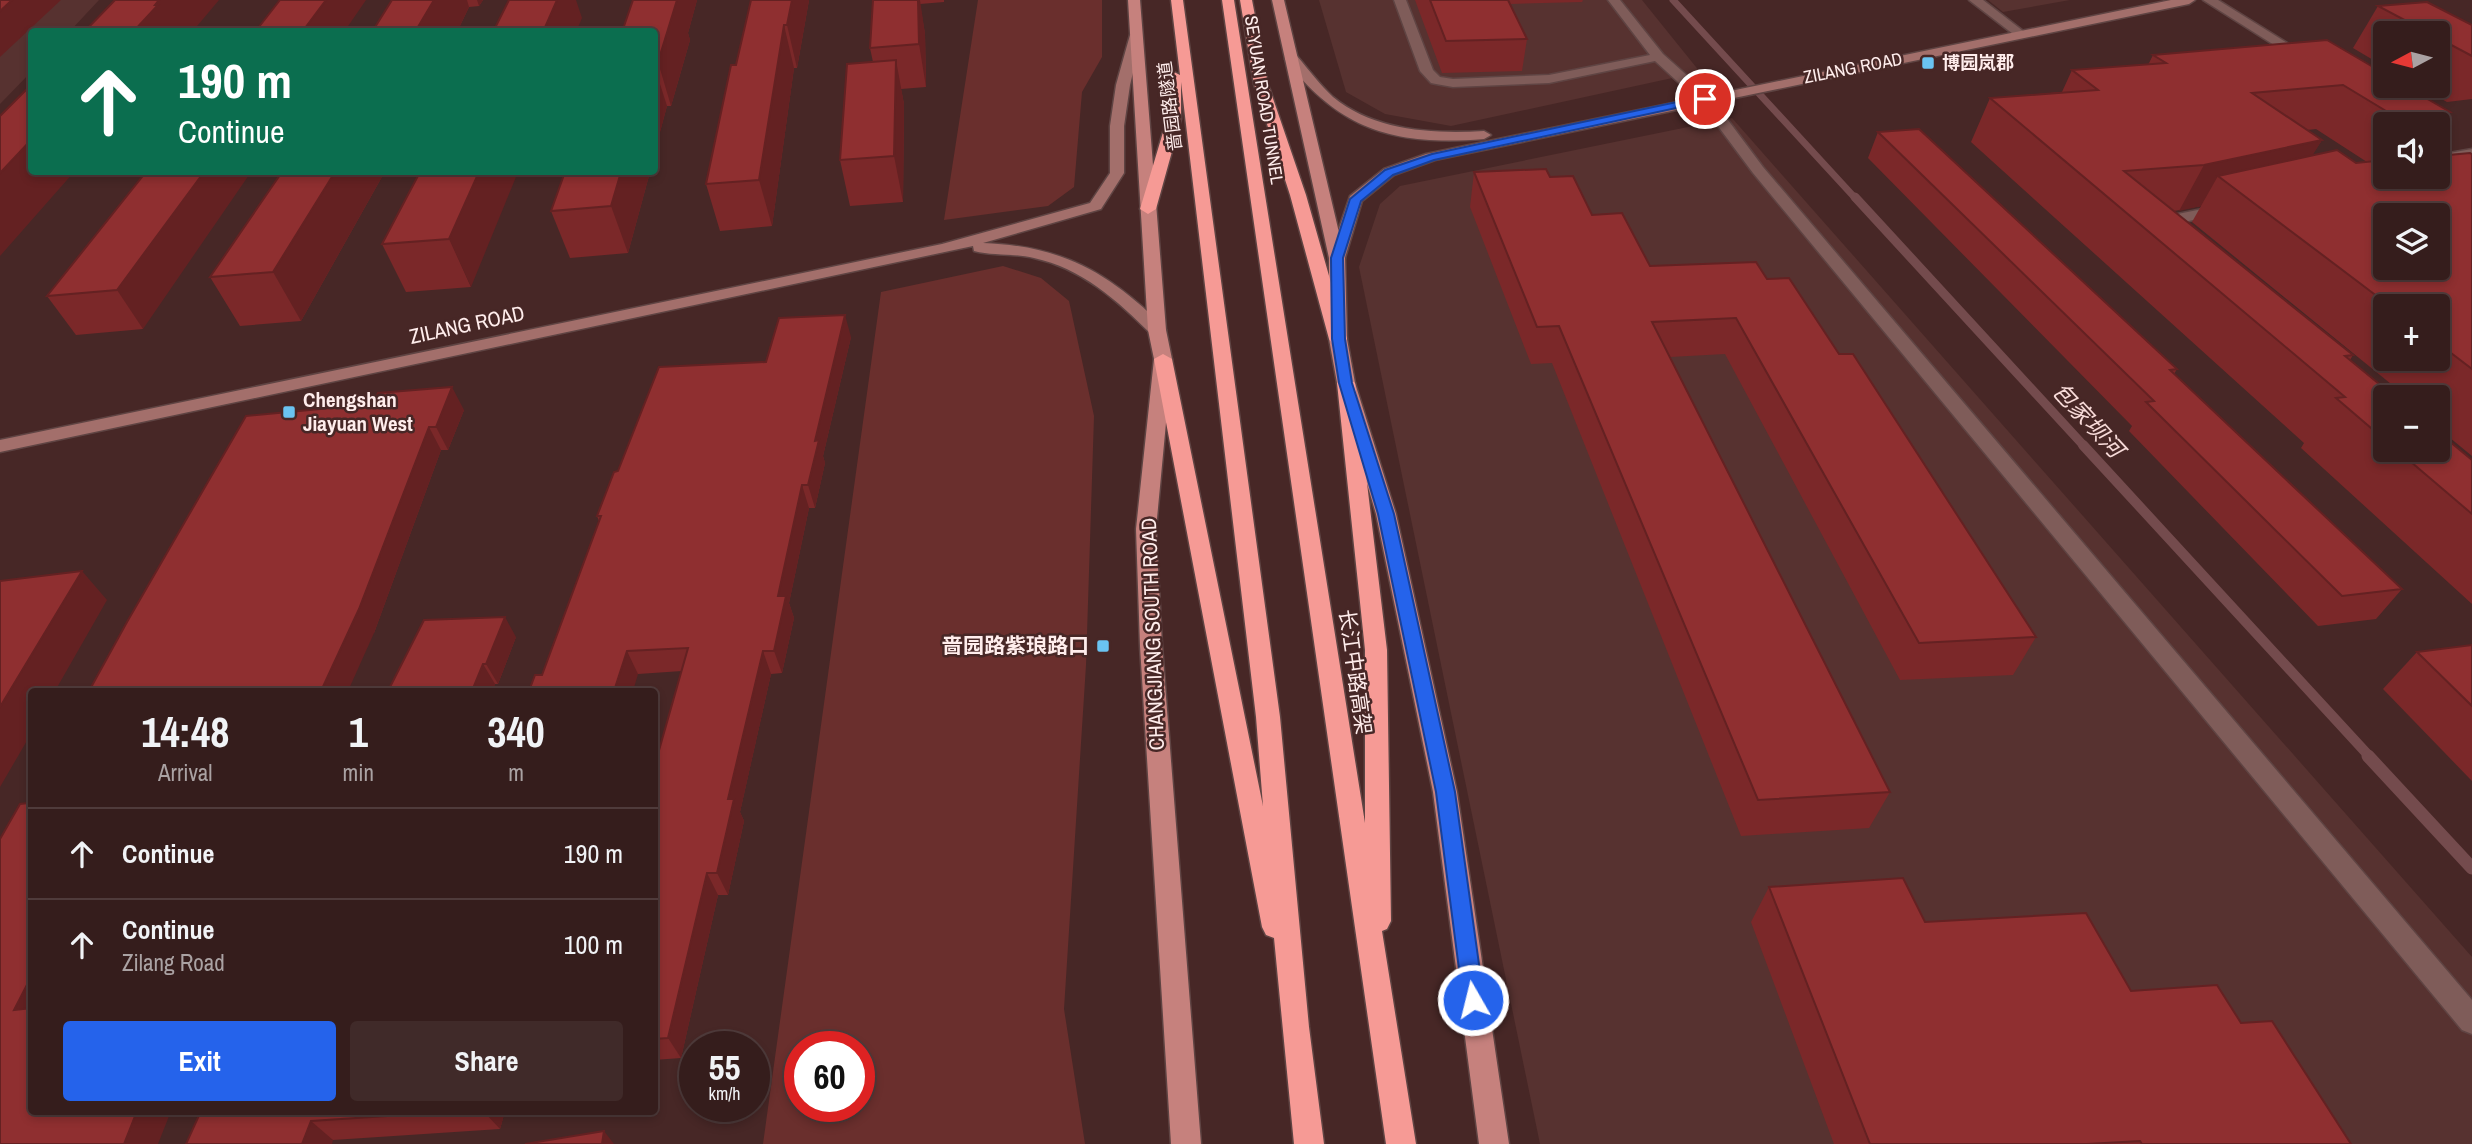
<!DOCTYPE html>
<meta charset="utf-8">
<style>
:root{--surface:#351d1c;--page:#402a29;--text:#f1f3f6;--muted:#aaa2a3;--line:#4f3b3b;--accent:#2563eb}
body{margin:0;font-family:"Archivo Narrow","Noto Sans SC",sans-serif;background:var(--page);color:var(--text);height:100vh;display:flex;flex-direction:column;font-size:26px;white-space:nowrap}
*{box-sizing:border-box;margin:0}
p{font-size:23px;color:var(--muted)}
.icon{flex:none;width:38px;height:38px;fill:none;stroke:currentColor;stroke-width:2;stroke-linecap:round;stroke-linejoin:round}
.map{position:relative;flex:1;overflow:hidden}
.details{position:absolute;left:28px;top:688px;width:630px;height:427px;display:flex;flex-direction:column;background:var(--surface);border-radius:7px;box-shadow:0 4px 10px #0003,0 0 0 2px var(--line)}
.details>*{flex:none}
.top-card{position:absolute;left:28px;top:28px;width:630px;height:147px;border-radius:7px;box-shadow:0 4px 10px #0003,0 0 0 2px var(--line);background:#0b6e4f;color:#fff;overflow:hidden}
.needle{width:46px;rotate:263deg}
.tools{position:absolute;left:2373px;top:21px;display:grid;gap:14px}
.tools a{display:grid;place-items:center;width:77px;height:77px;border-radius:7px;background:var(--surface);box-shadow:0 4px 10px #0003,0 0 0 2px var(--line);font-size:35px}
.speed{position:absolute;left:679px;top:1031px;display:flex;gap:14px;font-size:35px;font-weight:700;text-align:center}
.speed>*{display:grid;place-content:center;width:91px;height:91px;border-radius:50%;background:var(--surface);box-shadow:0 4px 10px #0003,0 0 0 2px var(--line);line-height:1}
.speed small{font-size:18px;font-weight:400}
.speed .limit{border:10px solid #d22;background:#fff;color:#111}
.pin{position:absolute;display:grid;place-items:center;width:60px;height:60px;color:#fff;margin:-30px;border:4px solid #fff;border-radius:50%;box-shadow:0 2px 7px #0007}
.me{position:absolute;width:77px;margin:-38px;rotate:352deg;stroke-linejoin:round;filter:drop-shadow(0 0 5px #0008)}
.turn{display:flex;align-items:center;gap:24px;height:147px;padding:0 35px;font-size:32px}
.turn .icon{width:91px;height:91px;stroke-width:2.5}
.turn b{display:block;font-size:49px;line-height:60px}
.eta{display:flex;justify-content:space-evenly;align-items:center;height:119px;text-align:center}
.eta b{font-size:42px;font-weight:700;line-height:49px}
.action{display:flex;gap:14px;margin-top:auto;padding:14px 35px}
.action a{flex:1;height:80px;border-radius:7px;background:var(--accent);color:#fff;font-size:28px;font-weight:700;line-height:80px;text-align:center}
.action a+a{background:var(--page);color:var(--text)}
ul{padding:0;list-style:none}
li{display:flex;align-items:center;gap:21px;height:91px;padding:0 35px;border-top:2px solid var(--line)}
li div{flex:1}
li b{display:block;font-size:26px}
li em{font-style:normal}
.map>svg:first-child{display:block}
.built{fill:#573230}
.green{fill:#6a2f2d;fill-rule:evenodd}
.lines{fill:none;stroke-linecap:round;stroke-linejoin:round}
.stream-far3{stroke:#744b4d;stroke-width:7}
.stream-far2{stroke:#744b4d;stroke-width:9}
.stream-far1{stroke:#744b4d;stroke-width:10}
.stream{stroke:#744b4d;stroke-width:13}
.street-casing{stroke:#5f4443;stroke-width:3}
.secondary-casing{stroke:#5f4443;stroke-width:3}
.primary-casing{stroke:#5f4443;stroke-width:3}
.highway-casing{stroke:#5f4443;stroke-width:3}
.street{fill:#7f5c59;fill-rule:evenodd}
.secondary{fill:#a36f6b;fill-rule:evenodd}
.primary{fill:#c6817d;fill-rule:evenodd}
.highway{fill:#f69a95;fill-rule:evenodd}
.wall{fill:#7b2829;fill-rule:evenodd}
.shaded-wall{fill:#642122}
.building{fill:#8f2f30;stroke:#642122;stroke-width:2;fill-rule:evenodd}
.route{fill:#2563eb;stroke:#184099;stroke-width:2}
.poi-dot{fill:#6ac3f1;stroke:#472726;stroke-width:2.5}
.labels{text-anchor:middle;stroke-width:5;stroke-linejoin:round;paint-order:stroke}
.far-poi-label{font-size:18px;font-weight:bold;fill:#ffedec;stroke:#472726;text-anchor:start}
.far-street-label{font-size:18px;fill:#ffedec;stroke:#472726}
.street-label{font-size:21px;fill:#ffedec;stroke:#472726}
.poi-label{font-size:21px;font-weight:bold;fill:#ffedec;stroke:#472726;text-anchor:start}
.water-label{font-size:23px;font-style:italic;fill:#f8dbd9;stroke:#472726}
</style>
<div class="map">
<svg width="2472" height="1144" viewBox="0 0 2472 1144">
<rect width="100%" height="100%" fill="#472726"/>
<g class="built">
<path d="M 0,0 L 99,0 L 70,31 L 32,32 L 31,72 L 0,104 Z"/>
<path d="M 1319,0 L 1642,0 L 1700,72 L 1451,126 L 1385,114 L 1346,92 Z"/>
<path d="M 1988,0 L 2070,0 L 2003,12 Z"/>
<path d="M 1732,118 L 2472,957 L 2472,1144 L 1540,1144 L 1359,267 L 1380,204 L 1400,186 Z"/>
</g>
<g class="green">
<path d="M 978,0 L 1102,0 L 1102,57 L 1082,92 L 1074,187 L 1048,206 L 944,220 Z"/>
<path d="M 1003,266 L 1041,278 L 1069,301 L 1094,416 L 1086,665 L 1064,1009 L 1085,1144 L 763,1144 L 881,292 ZM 800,1046 L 859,1046 L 859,1106 L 800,1106 Z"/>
</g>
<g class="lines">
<path class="stream-far3" d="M 1673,0 L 1856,199"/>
<path class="stream-far2" d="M 1855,197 L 2085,447"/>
<path class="stream-far1" d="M 2083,445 L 2370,757"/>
<path class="stream" d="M 2368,756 L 2472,868"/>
<defs>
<g id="street">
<path d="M 1394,0 L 1406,0 L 1433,70 L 1440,77 L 1453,79 L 1549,75 L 1650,55 L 1608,0 L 1620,0 L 1663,54 L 1710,96 L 1763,167 L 2472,1000 L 2472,1034 L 2462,1030 L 1753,173 L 1700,102 L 1655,61 L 1549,83 L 1453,87 L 1436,84 L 1431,83 L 1420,71 Z"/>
<path d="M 1969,0 L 1983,0 L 2027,34 L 2025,37 L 2017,37 Z"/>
<path d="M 2203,0 L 2218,0 L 2313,59 L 2306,63 L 2301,62 Z"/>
<path d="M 2472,149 L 2472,157 L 2438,163 L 2438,155 Z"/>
<path d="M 2222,205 L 2230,210 L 2227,213 L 2179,223 L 2169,239 L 2157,239 L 2155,236 L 2168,216 Z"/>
</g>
<g id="secondary">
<path d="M 2171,0 L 2195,0 L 2189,4 L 1435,160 L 1394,175 L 1362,201 L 1345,258 L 1337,263 L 1329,258 L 1350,196 L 1384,169 L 1426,154 Z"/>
<path d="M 1136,31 L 1142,35 L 1130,85 L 1124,126 L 1124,173 L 1101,209 L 983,243 C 1062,246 1108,272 1163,326 L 1166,330 L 1163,334 L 1151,334 C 1117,300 1081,268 1034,258 C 1014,253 993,256 974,251 L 973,246 L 0,452 L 0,440 L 942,244 L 1090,203 L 1110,173 L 1110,126 L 1116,85 L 1130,35 Z"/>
<path d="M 1292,55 L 1297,56 C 1309,70 1320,85 1333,97 C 1374,131 1433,134 1484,131 L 1491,135 L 1484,139 C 1396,146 1340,131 1285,59 Z"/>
</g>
<g id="primary">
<path d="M 1128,0 L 1140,0 L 1166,330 L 1172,359 L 1156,529 L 1162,646 L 1201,1144 L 1171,1144 L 1140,646 L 1136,529 L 1154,359 L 1148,330 Z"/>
<path d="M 1272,0 L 1284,0 L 1345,258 L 1347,339 L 1355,383 L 1396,514 L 1457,792 L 1509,1144 L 1479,1144 L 1433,792 L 1376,514 L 1337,383 L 1329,339 L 1329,258 Z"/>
</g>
<g id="highway">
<path d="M 1171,0 L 1183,0 L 1280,717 L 1309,1027 L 1324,1144 L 1294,1144 L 1274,938 L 1266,935 L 1262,927 L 1154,359 L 1163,354 L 1172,359 L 1263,806 L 1256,717 L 1181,82 L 1181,119 L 1156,209 L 1148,214 L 1140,209 L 1167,119 L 1167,76 L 1174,72 L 1180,75 Z"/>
<path d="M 1222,0 L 1234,0 L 1365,823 L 1365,650 L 1337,383 L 1346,377 L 1355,383 L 1387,650 L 1391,921 L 1387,929 L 1382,931 L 1416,1144 L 1386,1144 Z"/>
<path d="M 1240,0 L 1252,0 L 1268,84 L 1306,195 L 1347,339 L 1344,343 L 1332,343 L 1329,339 L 1290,195 L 1254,84 Z"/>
</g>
</defs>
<use href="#street" class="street-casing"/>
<use href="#secondary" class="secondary-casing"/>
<use href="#primary" class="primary-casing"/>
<use href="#highway" class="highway-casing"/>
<use href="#street" class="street"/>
<use href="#secondary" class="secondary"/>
<use href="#primary" class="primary"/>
<use href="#highway" class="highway"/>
</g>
<g class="wall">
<path d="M 392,0 L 483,0 L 479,6 L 469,7 L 457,32 L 372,32 Z"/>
<path d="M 633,0 L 697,0 L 688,33 L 690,40 L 671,106 L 667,106 L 654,154 L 654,32 Z"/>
<path d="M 809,0 L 797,68 L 794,68 L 772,226 L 720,231 L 706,184 L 736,65 Z"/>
<path d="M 873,0 L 944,0 L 944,2 L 920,4 L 925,34 L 926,87 L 901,89 L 904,104 L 903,202 L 850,206 L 840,160 L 873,62 L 870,48 Z"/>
<path d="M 1415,0 L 1583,0 L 1582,2 L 1510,4 L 1527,39 L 1522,71 L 1442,73 Z"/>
<path d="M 2378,6 L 2472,25 L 2472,99 L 2447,102 L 2418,86 L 2438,86 L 2438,33 L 2385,33 L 2385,67 L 2353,48 Z"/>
<path d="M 2327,40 L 2450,112 L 2438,129 L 2438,124 L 2385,124 L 2385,160 L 2472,154 L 2472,456 L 2438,428 L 2438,397 L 2407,397 L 2192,222 L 2201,206 L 2174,211 L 2353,355 L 2350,360 L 2385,397 L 2385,450 L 2438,450 L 2472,460 L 2472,604 L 2301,448 L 2304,443 L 1971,142 L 1990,98 L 2062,92 L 2072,70 L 2148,65 L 2153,55 ZM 2316,129 L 2367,162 L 2356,163 L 2312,155 L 2322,140 L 2307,130 ZM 2385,306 L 2438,306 L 2438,359 L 2385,359 Z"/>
<path d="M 1878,132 L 2177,369 L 2174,374 L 2402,589 L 2376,619 L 2318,626 L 2129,431 L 2132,426 L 1868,158 Z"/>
<path d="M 146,172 L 143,329 L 76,335 L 47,296 Z"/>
<path d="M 335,172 L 383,172 L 382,173 L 383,175 L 301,321 L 240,326 L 210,277 Z"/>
<path d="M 420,172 L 471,287 L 406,292 L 382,244 Z"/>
<path d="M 565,172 L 650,172 L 628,253 L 570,258 L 551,211 Z"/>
<path d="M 1474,172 L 1550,177 L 1650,266 L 1767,279 L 1839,354 L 2036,637 L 2013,675 L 1900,680 L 1725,354 L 1670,357 L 1890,792 L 1869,828 L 1741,836 L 1552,363 L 1531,364 L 1470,207 Z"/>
<path d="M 851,337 L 823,456 L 825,463 L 815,508 L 809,508 L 789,603 L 794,618 L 782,673 L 771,674 L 740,812 L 744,821 L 728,895 L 718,895 L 681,1058 L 654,1060 L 654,768 L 682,671 L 638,674 L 542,675 L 599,521 L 597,516 L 618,471 L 766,362 Z"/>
<path d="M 464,410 L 448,450 L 441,450 L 374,633 L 246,416 Z"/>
<path d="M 516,637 L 498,684 L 495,684 L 492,691 L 388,691 Z"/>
<path d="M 2472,645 L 2472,781 L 2383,689 L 2417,652 Z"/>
<path d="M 1769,887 L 1925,922 L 2131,991 L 2241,1023 L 2351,1144 L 1834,1144 L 1751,922 Z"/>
<path d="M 201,1111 L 505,1111 L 500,1129 L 333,1140 Z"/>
</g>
<g class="shaded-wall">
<path d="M 12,0 L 61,0 L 0,57 L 0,11 Z"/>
<path d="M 159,0 L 219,0 L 192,32 L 133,32 Z"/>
<path d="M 326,0 L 366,0 L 344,32 L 302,32 Z"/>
<path d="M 434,0 L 467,0 L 469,7 L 457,32 L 415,32 Z"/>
<path d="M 477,0 L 483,0 L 479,6 Z"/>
<path d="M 557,0 L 576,0 L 582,18 L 576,32 L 543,32 Z"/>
<path d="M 674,0 L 697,0 L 688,33 L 690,40 L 671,106 L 658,62 Z"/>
<path d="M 792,0 L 809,0 L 797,68 L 787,25 Z"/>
<path d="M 918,0 L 920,0 L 925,34 L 926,87 L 919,44 Z"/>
<path d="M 784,25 L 794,68 L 772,226 L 759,180 Z"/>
<path d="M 896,60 L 904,104 L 903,202 L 894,156 Z"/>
<path d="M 654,65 L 667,106 L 654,154 Z"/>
<path d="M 32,139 L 32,172 L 74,172 L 0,256 L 0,173 Z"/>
<path d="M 2322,140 L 2294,185 L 2218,176 L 2201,206 L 2179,211 L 2204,165 Z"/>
<path d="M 204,172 L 251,172 L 143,329 L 117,290 Z"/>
<path d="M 335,172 L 383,172 L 382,173 L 383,175 L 301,321 L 273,272 Z"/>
<path d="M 479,172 L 518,172 L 471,287 L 449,239 Z"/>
<path d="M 621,172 L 650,172 L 628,253 L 611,206 Z"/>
<path d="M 845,315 L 851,337 L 823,456 L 825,463 L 815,508 L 808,485 L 815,441 Z"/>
<path d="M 452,387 L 464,410 L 448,450 L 436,427 Z"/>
<path d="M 429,427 L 441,450 L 374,633 L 348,691 L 321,691 Z"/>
<path d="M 802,485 L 809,508 L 789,603 L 794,618 L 782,673 L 774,651 L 778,596 Z"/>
<path d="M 82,571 L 107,600 L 55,691 L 32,691 L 32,732 L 0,787 L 0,707 Z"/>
<path d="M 505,617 L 516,637 L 498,684 L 486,664 Z"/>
<path d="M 627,651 L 638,674 L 633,691 L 614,691 Z"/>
<path d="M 763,651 L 771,674 L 740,812 L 744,821 L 728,895 L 717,873 L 728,799 Z"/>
<path d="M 483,664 L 495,684 L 492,691 L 472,691 Z"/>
<path d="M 707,873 L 718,895 L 681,1058 L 668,1038 Z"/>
<path d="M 32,975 L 32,1023 L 14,1010 Z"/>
<path d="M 137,1111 L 171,1111 L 158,1144 L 124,1144 Z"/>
<path d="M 483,1111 L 505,1111 L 500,1129 Z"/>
<path d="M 311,1121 L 333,1140 L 332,1144 L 302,1144 Z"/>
<path d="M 604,1131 L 614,1144 L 602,1144 Z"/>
</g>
<g class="building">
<path d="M 0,0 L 12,0 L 0,11 Z"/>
<path d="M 115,0 L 159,0 L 155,5 L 158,5 L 133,32 L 84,32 Z"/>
<path d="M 280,0 L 326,0 L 302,32 L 255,32 Z"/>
<path d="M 392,0 L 434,0 L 415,32 L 372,32 Z"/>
<path d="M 509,0 L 557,0 L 543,32 L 493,32 Z"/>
<path d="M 633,0 L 677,0 L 658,62 L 654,63 L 654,32 L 622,32 Z"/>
<path d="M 751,0 L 792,0 L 787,25 L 784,25 L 759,180 L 706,184 L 731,65 L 736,65 Z"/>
<path d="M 873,0 L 918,0 L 919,44 L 870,48 Z"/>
<path d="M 1430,0 L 1508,0 L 1527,39 L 1446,41 Z"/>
<path d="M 2427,2 L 2472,25 L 2472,56 L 2438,38 L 2438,33 L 2429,33 L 2378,6 Z"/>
<path d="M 2327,40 L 2385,74 L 2385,86 L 2405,86 L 2450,112 L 2396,117 L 2343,85 L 2252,93 L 2322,140 L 2204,165 L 2124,171 L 2353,355 L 2345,356 L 2395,397 L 2385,397 L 2385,440 L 2336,398 L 2345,397 L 1990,98 L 2098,90 L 2072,70 L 2166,63 L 2153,55 Z"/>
<path d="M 896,60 L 894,156 L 840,160 L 847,64 Z"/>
<path d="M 32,84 L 32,139 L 0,173 L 0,116 Z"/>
<path d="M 1919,129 L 2177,369 L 2170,370 L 2402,589 L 2342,596 L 2146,402 L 2154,401 L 1878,132 Z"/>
<path d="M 2337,150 L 2356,163 L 2385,160 L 2385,177 L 2438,177 L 2438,156 L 2470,153 L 2472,154 L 2472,369 L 2438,343 L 2438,306 L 2390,306 L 2218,176 ZM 2385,215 L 2438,215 L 2438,268 L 2385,268 Z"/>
<path d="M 1546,169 L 1550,177 L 1573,176 L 1592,215 L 1622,213 L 1650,266 L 1756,262 L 1767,279 L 1789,278 L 1839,354 L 1853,354 L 2036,637 L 1919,643 L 1736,318 L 1652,322 L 1890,792 L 1758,800 L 1559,326 L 1537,327 L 1474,172 Z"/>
<path d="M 146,172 L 204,172 L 117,290 L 47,296 Z"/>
<path d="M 282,172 L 335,172 L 273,272 L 210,277 Z"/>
<path d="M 420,172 L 479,172 L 449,239 L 382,244 Z"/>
<path d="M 565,172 L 621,172 L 611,206 L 551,211 Z"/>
<path d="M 845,315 L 815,441 L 819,440 L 808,485 L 802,485 L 778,596 L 786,596 L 774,651 L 763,651 L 728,799 L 734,799 L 717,873 L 707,873 L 668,1038 L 654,1039 L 654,768 L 688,648 L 627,651 L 614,691 L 529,691 L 535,675 L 542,675 L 601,516 L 597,516 L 614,472 L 618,471 L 659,367 L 766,362 L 779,318 Z"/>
<path d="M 452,387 L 436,427 L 429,427 L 359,609 L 321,691 L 89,691 L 127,622 L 246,416 L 373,404 L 378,393 Z"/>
<path d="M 2438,432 L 2472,460 L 2472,514 L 2397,450 L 2438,450 Z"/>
<path d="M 82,571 L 0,707 L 0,581 Z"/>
<path d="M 505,617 L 486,664 L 483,664 L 472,691 L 388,691 L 424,620 Z"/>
<path d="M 2472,645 L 2472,706 L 2417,652 Z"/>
<path d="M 32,796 L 32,975 L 14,1010 L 32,1008 L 32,1111 L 137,1111 L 124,1144 L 0,1144 L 0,839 L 20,804 L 28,803 Z"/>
<path d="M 1903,878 L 1925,922 L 2086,913 L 2131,991 L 2217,985 L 2241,1023 L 2272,1021 L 2351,1144 L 2142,1144 L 2140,1141 L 2087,1144 L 1870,1144 L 1769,887 Z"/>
<path d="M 201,1111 L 463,1111 L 311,1121 L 302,1144 L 186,1144 Z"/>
<path d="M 604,1131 L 602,1144 L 525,1144 Z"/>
</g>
<path class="route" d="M 1705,96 L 1709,96 L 1709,101 L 1434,160 L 1393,175 L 1361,201 L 1343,258 L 1345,339 L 1352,383 L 1394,514 L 1455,792 L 1484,1000 L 1481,1007 L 1473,1010 L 1466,1007 L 1463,1000 L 1436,792 L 1378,514 L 1339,383 L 1332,339 L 1331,258 L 1350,199 L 1385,170 L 1432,154 Z"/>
<g class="poi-dot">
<rect x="1921" y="56" width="14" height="14" rx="3.5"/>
<rect x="282" y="405" width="14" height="14" rx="3.5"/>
<rect x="1096" y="639" width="14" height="14" rx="3.5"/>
</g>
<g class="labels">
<g class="far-poi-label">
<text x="1942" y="69">博园岚郡</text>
</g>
<g class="far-street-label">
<text transform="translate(1853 68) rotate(-11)" y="6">ZILANG ROAD</text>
<text transform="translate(1264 100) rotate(81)" y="6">SEYUAN ROAD TUNNEL</text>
<text transform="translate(1170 106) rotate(-97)" y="6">啬园路隧道</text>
</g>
<g class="street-label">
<text transform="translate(467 325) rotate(-12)" y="7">ZILANG ROAD</text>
<text transform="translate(1153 634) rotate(-92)" y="7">CHANGJIANG SOUTH ROAD</text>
<text transform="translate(1355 672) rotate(82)" y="7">长江中路高架</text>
</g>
<g class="poi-label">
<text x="303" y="407">Chengshan<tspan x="303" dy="24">Jiayuan West</tspan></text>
<text x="1089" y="653" text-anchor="end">啬园路紫琅路口</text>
</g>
<g class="water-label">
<text transform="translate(2088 420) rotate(47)" y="8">包家坝河</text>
</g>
</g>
</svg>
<div class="tools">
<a><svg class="needle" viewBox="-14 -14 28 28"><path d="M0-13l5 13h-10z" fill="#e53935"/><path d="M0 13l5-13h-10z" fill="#aaa2a3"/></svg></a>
<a><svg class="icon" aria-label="sound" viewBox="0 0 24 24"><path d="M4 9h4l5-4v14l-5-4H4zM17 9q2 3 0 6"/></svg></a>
<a><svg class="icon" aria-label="layers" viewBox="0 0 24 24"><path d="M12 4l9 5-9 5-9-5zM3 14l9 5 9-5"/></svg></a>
<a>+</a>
<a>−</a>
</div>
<div class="speed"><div>55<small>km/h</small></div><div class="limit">60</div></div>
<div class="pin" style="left:1705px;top:99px;background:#d93025"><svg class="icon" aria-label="arrive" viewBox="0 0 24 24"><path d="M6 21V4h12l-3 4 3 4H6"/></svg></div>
<svg class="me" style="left:1473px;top:1000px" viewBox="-20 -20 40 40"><circle r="17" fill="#2563eb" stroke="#fff" stroke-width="3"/><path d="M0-11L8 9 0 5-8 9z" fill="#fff"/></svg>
<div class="top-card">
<div class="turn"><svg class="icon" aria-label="ahead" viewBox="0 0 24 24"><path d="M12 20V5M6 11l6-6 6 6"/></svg><div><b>190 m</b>Continue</div></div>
</div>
<section class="details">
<div class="eta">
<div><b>14:48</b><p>Arrival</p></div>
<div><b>1</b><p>min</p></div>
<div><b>340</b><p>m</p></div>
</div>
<ul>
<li><svg class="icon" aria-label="ahead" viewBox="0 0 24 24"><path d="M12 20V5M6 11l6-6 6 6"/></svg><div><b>Continue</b></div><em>190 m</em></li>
<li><svg class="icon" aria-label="ahead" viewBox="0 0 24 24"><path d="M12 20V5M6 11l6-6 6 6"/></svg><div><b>Continue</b><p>Zilang Road</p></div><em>100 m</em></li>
</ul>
<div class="action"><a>Exit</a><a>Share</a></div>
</section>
</div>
